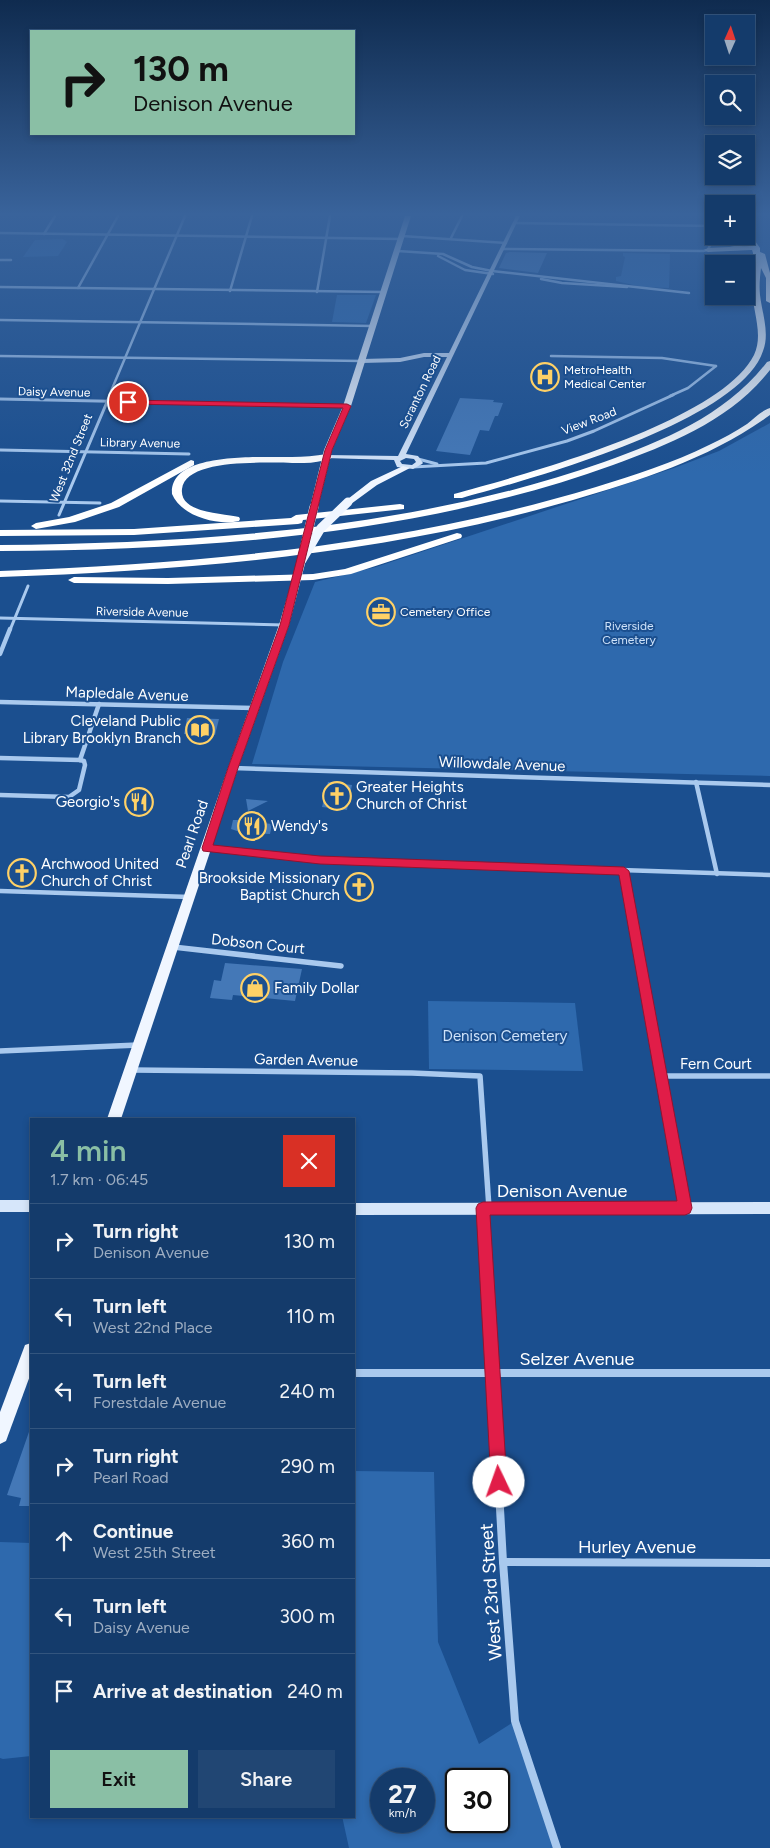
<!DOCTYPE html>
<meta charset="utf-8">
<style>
:root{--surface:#143b6b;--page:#214673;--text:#f1f3f6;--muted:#9dadc1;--line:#33557e;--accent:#8abfa5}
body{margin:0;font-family:Figtree,sans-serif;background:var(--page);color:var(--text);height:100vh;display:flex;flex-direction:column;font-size:19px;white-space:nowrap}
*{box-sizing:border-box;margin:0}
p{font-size:16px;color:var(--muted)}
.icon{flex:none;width:28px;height:28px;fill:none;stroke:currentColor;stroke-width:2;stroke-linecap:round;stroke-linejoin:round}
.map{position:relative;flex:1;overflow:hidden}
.side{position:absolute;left:30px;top:1118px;width:325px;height:700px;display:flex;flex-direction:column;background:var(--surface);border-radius:0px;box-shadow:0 2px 8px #0003,0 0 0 1px var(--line)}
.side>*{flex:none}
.top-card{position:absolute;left:30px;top:30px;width:325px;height:105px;border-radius:0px;box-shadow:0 2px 8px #0003,0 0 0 1px var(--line);background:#8abfa5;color:#111;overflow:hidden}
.needle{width:32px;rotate:3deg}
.tools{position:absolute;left:705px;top:15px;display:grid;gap:10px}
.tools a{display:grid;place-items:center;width:50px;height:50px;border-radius:0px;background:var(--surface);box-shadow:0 2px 8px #0003,0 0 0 1px var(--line);font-size:25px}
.speed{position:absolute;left:370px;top:1768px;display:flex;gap:10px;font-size:25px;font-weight:700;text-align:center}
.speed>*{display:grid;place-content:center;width:65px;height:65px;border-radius:50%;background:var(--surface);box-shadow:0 2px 8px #0003,0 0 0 1px var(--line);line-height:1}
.speed small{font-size:12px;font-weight:400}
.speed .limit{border:2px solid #111;border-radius:8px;background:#fff;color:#111}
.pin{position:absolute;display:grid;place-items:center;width:42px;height:42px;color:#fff;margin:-21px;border:2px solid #fff;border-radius:50%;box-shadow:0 1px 5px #0007}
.me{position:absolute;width:55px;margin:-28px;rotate:357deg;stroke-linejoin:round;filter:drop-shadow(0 0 4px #0008)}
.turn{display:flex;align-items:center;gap:18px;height:105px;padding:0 20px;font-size:22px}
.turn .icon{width:65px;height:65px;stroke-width:2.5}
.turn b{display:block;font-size:35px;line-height:42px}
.round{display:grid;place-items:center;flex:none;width:52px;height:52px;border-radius:0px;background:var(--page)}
.headline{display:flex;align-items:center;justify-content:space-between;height:85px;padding:0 20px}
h1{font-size:30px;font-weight:600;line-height:38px;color:var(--accent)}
.primary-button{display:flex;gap:10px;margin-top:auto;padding:10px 20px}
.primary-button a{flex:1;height:58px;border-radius:0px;background:var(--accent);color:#111;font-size:20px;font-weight:600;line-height:58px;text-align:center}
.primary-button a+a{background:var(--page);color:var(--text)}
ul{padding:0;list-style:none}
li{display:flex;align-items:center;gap:15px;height:75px;padding:0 20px;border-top:1px solid var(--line)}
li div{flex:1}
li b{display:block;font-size:19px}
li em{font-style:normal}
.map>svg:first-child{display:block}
.green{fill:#2e69ad;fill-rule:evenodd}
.building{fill:#4478b7}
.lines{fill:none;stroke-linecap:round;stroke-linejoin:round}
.street-far4{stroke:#a9c9ee;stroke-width:2.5}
.street-far3{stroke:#a9c9ee;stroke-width:3}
.street-far2{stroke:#a9c9ee;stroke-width:4.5}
.street-far1{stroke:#a9c9ee;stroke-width:5.5}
.street{stroke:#a9c9ee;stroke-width:8}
.secondary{fill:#d6e6fa;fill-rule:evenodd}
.primary{fill:#f0f6ff;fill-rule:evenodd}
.highway{fill:#fff;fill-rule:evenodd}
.primary-bridge{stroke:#f0f6ff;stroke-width:9}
.route{fill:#e11d48;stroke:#92132f}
.labels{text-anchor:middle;stroke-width:4;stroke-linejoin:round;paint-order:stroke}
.far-poi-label{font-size:12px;fill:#fff;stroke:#1b4f8f;text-anchor:start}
.far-street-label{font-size:12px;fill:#fff;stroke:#1b4f8f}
.far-park-label{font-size:12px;fill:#cfe3fa;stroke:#1b4f8f}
.street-label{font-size:15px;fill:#fff;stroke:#1b4f8f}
.poi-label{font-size:15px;fill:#fff;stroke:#1b4f8f;text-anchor:start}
.park-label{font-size:15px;fill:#cfe3fa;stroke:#1b4f8f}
.near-street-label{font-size:18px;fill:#fff;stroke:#1b4f8f}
</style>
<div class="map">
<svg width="770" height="1848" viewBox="0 0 770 1848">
<rect width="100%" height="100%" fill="#1b4f8f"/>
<g class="green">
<path d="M 714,236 L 721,236 L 719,244 L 729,245 L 732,236 L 746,236 L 746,247 L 738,251 L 708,251 Z"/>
<path d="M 63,239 L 67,242 L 58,256 L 23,257 L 35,240 Z"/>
<path d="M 623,253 L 670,254 L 669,288 L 642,287 L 616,281 L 616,277 L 621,276 L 625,257 L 623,256 Z"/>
<path d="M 337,295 L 376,295 L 366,323 L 332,322 Z"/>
<path d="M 770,423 L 770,776 L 252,764 L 283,662 L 315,582 L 376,567 L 674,468 L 719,451 Z"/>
<path d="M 428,1001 L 575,1003 L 583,1071 L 429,1069 Z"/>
<path d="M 354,1471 L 434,1472 L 438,1642 L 479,1744 L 515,1721 L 557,1848 L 349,1848 L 342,1816 L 354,1816 ZM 381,1779 L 424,1779 L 424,1821 L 381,1821 ZM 456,1779 L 499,1779 L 499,1821 L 456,1821 Z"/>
<path d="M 0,1542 L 31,1543 L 31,1756 L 3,1759 L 0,1758 Z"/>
</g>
<g class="building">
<path d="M 506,253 L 510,252 L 547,253 L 538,273 L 499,268 Z"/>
<path d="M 460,398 L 494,400 L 493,402 L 503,403 L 498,416 L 495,416 L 489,431 L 480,430 L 470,455 L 436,451 Z"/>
<path d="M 374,606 L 391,607 L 389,617 L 372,617 Z"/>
<path d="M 187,718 L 219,719 L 215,735 L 184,734 Z"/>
<path d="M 328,782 L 352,785 L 347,810 L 322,807 Z"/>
<path d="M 246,799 L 268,801 L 248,811 Z"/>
<path d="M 233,820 L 237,820 L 272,824 L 270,834 L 243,833 L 231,829 Z"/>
<path d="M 225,963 L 302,969 L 295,1001 L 233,995 L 232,1000 L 210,998 L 214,980 L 221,981 Z"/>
<path d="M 30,1429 L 31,1506 L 19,1506 L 21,1498 L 7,1495 Z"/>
</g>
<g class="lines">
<g class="street-far4">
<path d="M 514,223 L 714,226"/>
<path d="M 0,233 L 401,239"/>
<path d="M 44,234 L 55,216"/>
<path d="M 402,236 L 506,243"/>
<path d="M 451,238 L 462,216"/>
<path d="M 503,249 L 703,251 L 708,250 L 714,235"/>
<path d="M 398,251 L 443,254 L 472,267 L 492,271 L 689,293"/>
<path d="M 438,256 L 465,270 L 493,274"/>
<path d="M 0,260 L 11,260"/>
<path d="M 541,279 L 562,283 L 627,287"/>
<path d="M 0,287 L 384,292"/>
<path d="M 78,288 L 118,216"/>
<path d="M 230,291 L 252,216"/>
<path d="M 317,292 L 330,216"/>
<path d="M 0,320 L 373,326"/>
<path d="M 0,356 L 362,361"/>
<path d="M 551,356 L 662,358 L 716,366"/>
<path d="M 109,396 L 185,216"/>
<path d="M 670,396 L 688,388 L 716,366"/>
</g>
<g class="street-far3">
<path d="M 0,399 L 347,406"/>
<path d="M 0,450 L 189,454"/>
<path d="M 418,459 L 437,464"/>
<path d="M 413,467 L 486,463 L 567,441 L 594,431 L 673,395"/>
<path d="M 0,501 L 100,503"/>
<path d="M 59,515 L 110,395"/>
<path d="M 0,618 L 284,625"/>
<path d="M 10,630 L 28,586"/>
</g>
<g class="street-far2">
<path d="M 0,654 L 10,629"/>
<path d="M 0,702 L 253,708"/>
<path d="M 0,758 L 80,760"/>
<path d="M 80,760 L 99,704"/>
<path d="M 233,768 L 770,785"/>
<path d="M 696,782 L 717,874"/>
<path d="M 0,795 L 69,797 L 79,790 L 85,765 L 84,761 L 80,760"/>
<path d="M 207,848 L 319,860 L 770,875"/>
<path d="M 624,871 L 636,934"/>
<path d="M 0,891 L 190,897"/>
</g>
<g class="street-far1">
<path d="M 635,933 L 685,1207"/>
<path d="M 173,947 L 341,966"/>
<path d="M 0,1051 L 138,1045"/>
<path d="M 132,1070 L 412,1073 L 480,1076 L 489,1208"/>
<path d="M 661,1076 L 770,1076"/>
<path d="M 483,1209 L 490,1331"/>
</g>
<g class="street">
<path d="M 490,1330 L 503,1562 L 515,1721 L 557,1848"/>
<path d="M 354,1373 L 770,1373"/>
<path d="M 503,1562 L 770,1563"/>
</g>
<g class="secondary">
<path d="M 516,216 L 520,216 L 406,454 L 418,456 L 423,463 L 422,464 L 413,469 L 397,467 L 394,460 L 325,458 L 324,457 L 327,455 L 398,456 L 447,357 L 424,357 L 400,362 L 362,363 L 359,361 L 362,359 L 400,358 L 424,353 L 449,353 ZM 406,458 L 414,459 L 416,462 L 412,465 L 402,464 L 400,461 Z"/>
<path d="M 751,216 L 746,221 L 747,216 Z"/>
<path d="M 746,233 L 752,240 L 750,245 L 730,249 L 730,247 L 746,243 L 748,240 L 745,236 Z"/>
<rect x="0" y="1200" width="31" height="12"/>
<path d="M 770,1202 L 770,1214 L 354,1215 L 354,1203 Z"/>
</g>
<g class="primary">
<path d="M 405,216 L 411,216 L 351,406 L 332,450 L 318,507 L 311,509 L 310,507 L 324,450 L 343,406 Z"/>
<path d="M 403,466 L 410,468 L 377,485 L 351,504 L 344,502 L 371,481 Z"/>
<path d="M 302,557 L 306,560 L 289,625 L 238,768 L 121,1119 L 107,1119 L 228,768 L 279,625 L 298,560 Z"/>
<path d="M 31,1343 L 31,1373 L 6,1441 L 0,1444 L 0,1412 L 25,1345 Z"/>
</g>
<g class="highway">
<path d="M 747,238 L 753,238 L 760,248 L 760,252 L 765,254 L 770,273 L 770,303 L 766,301 L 766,278 L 761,268 C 760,277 759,286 760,295 C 762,313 770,333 763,351 C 740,422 530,479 462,498 L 454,498 L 454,494 C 526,474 720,422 754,355 C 764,334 752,310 752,288 C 751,276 754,265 753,253 L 752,250 L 708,252 L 704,250 L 708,248 L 750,246 Z"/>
<path d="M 770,361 L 770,370 C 731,420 671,444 613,465 C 420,535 204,550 0,551 L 0,545 C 199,543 415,529 604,462 C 665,440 726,415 767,362 Z"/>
<path d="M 770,408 L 770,415 C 711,458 642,480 573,500 C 386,554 194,570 0,577 L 0,571 C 202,563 402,546 596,487 C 634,475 673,463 709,445 C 722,439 735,432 747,424 C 754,419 761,411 770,408 Z"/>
<path d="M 327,454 L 332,457 L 330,459 C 322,461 313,463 304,463 C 280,464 186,455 182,489 C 179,514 224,513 239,517 L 240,519 L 239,521 C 217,526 181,516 172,494 C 169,450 265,458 292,457 C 304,457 315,456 327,454 Z"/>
<path d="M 191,460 L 194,461 L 194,465 L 119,507 L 75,522 L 36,529 L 31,526 L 36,523 L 69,517 L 111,503 Z"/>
<path d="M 400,504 L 404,505 L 404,509 L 303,520 L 302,523 L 298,524 L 134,535 L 0,536 L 0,530 L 134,529 L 291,518 L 296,515 Z"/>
<path d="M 457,533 L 461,534 L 462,536 L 461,538 L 351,574 L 313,580 L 168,584 L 74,583 L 68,580 L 74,577 L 168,578 L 313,574 L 345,569 Z"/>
</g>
<g class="primary-bridge">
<path d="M 305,545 L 314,507"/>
<path d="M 302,560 L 321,528 L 348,502"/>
</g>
</g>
<linearGradient id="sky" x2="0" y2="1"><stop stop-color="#0f2b4f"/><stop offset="0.45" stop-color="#39639b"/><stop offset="1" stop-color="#39639b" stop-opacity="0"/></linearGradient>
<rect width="770" height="475" fill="url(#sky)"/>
<path class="route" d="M 126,400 L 347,404 L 351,406 L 332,450 L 289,625 L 238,768 L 213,845 L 320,856 L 624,867 L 629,871 L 692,1208 L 690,1213 L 685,1215 L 490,1215 L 507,1482 L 505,1488 L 499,1490 L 493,1488 L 491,1482 L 476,1208 L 478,1204 L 483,1202 L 677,1201 L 619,875 L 320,864 L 203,851 L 202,848 L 228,768 L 280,625 L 325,450 L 343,408 L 128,404 L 126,403 Z"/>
<defs>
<symbol id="hospital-ring" viewBox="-11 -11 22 22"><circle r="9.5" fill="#1b4f8f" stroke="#ffd166" stroke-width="1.5"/><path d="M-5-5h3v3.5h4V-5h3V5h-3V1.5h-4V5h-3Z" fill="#ffd166"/></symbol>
<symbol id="office-ring" viewBox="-11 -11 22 22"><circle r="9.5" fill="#1b4f8f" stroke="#ffd166" stroke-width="1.5"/><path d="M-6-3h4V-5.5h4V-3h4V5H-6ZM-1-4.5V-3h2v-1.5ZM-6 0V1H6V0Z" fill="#ffd166"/></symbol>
<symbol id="library-ring" viewBox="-11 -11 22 22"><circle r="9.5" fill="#1b4f8f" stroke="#ffd166" stroke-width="1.5"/><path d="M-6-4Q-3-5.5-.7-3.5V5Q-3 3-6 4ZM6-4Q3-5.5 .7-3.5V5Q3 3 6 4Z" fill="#ffd166"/></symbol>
<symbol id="church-ring" viewBox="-11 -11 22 22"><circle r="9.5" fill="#1b4f8f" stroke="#ffd166" stroke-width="1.5"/><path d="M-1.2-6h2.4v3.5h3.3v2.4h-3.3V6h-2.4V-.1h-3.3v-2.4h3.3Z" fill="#ffd166"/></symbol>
<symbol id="restaurant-ring" viewBox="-11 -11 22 22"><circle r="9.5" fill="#1b4f8f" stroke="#ffd166" stroke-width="1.5"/><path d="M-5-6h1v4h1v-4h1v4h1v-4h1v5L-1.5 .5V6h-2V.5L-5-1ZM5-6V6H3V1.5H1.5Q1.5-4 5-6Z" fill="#ffd166"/></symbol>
<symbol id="shop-ring" viewBox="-11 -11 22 22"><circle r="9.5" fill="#1b4f8f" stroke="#ffd166" stroke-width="1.5"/><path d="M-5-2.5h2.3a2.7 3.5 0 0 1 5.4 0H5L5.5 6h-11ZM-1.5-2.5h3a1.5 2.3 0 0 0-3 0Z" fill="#ffd166"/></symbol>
</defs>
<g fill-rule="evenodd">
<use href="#hospital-ring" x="529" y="361" width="32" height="32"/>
<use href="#office-ring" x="365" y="596" width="32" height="32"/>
<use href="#library-ring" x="184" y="714" width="32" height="32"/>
<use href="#church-ring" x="321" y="780" width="32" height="32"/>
<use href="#restaurant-ring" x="123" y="786" width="32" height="32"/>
<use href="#restaurant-ring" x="236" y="810" width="32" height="32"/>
<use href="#church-ring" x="6" y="857" width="32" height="32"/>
<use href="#church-ring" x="343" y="871" width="32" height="32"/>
<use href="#shop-ring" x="239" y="972" width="32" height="32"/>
</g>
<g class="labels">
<g class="far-poi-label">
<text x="564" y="374">MetroHealth<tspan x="564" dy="14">Medical Center</tspan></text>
<text x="400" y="616">Cemetery Office</text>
</g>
<g class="far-street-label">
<text transform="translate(54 392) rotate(1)" y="4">Daisy Avenue</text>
<text transform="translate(420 392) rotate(-64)" y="4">Scranton Road</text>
<text transform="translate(589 421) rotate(-21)" y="4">View Road</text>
<text transform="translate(140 443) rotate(1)" y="4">Library Avenue</text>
<text transform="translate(71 458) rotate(-68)" y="4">West 32nd Street</text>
<text transform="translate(142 612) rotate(1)" y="4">Riverside Avenue</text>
</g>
<g class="far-park-label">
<text x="629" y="630">Riverside<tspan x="629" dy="14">Cemetery</tspan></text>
</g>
<g class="street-label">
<text transform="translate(127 694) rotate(2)" y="5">Mapledale Avenue</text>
<text transform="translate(502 764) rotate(2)" y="5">Willowdale Avenue</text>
<text transform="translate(192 834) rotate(-71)" y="5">Pearl Road</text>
<text transform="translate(258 944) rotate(6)" y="5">Dobson Court</text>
<text transform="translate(306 1060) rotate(1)" y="5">Garden Avenue</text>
<text x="716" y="1069">Fern Court</text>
</g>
<g class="poi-label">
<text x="181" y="726" text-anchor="end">Cleveland Public<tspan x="181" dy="17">Library Brooklyn Branch</tspan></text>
<text x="356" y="792">Greater Heights<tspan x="356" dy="17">Church of Christ</tspan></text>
<text x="120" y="807" text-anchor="end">Georgio's</text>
<text x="271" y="831">Wendy's</text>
<text x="41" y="869">Archwood United<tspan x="41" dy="17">Church of Christ</tspan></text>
<text x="340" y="883" text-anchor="end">Brookside Missionary<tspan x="340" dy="17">Baptist Church</tspan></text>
<text x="274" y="993">Family Dollar</text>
</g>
<g class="park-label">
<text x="505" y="1041">Denison Cemetery</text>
</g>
<g class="near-street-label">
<text x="562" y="1197">Denison Avenue</text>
<text x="577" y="1365">Selzer Avenue</text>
<text x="637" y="1553">Hurley Avenue</text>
<text transform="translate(491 1592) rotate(-94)" y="6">West 23rd Street</text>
</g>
</g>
</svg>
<div class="tools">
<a><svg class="needle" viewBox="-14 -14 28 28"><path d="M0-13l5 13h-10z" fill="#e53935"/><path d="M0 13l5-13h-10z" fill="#9dadc1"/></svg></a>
<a><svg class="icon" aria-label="search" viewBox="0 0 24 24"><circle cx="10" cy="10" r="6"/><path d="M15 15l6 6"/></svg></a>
<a><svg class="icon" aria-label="layers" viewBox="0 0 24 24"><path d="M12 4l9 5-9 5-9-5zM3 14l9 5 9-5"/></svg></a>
<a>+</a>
<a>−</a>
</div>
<div class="speed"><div>27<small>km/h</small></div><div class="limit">30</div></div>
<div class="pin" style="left:128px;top:402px;background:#d93025"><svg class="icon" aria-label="arrive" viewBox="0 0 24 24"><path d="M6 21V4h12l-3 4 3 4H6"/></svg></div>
<svg class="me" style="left:499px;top:1482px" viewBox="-20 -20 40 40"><circle r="19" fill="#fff"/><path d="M0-13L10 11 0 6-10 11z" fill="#e11d48"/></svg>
<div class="top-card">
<div class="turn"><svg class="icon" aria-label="right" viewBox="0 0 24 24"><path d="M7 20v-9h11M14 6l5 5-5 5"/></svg><div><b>130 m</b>Denison Avenue</div></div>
</div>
<section class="side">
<div class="headline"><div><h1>4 min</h1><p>1.7 km · 06:45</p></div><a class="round" style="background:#d93025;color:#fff"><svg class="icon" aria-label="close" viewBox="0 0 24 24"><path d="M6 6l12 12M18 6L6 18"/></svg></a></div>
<ul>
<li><svg class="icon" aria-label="right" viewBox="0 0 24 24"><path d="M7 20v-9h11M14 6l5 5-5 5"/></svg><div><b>Turn right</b><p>Denison Avenue</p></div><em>130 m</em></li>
<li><svg class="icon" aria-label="left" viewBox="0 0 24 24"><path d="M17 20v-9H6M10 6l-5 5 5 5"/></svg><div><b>Turn left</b><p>West 22nd Place</p></div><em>110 m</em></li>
<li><svg class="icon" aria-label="left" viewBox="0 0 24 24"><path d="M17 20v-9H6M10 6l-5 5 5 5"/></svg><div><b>Turn left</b><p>Forestdale Avenue</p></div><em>240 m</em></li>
<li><svg class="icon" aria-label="right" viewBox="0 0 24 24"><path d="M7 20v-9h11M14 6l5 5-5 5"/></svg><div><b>Turn right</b><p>Pearl Road</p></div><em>290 m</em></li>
<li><svg class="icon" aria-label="ahead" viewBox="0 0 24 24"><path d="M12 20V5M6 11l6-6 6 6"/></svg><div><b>Continue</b><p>West 25th Street</p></div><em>360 m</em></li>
<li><svg class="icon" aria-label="left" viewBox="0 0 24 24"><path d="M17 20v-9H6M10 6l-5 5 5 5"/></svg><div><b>Turn left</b><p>Daisy Avenue</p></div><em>300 m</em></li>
<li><svg class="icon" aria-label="arrive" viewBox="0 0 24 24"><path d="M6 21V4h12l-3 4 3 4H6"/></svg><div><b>Arrive at destination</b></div><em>240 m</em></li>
</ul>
<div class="primary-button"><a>Exit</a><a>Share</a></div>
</section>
</div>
